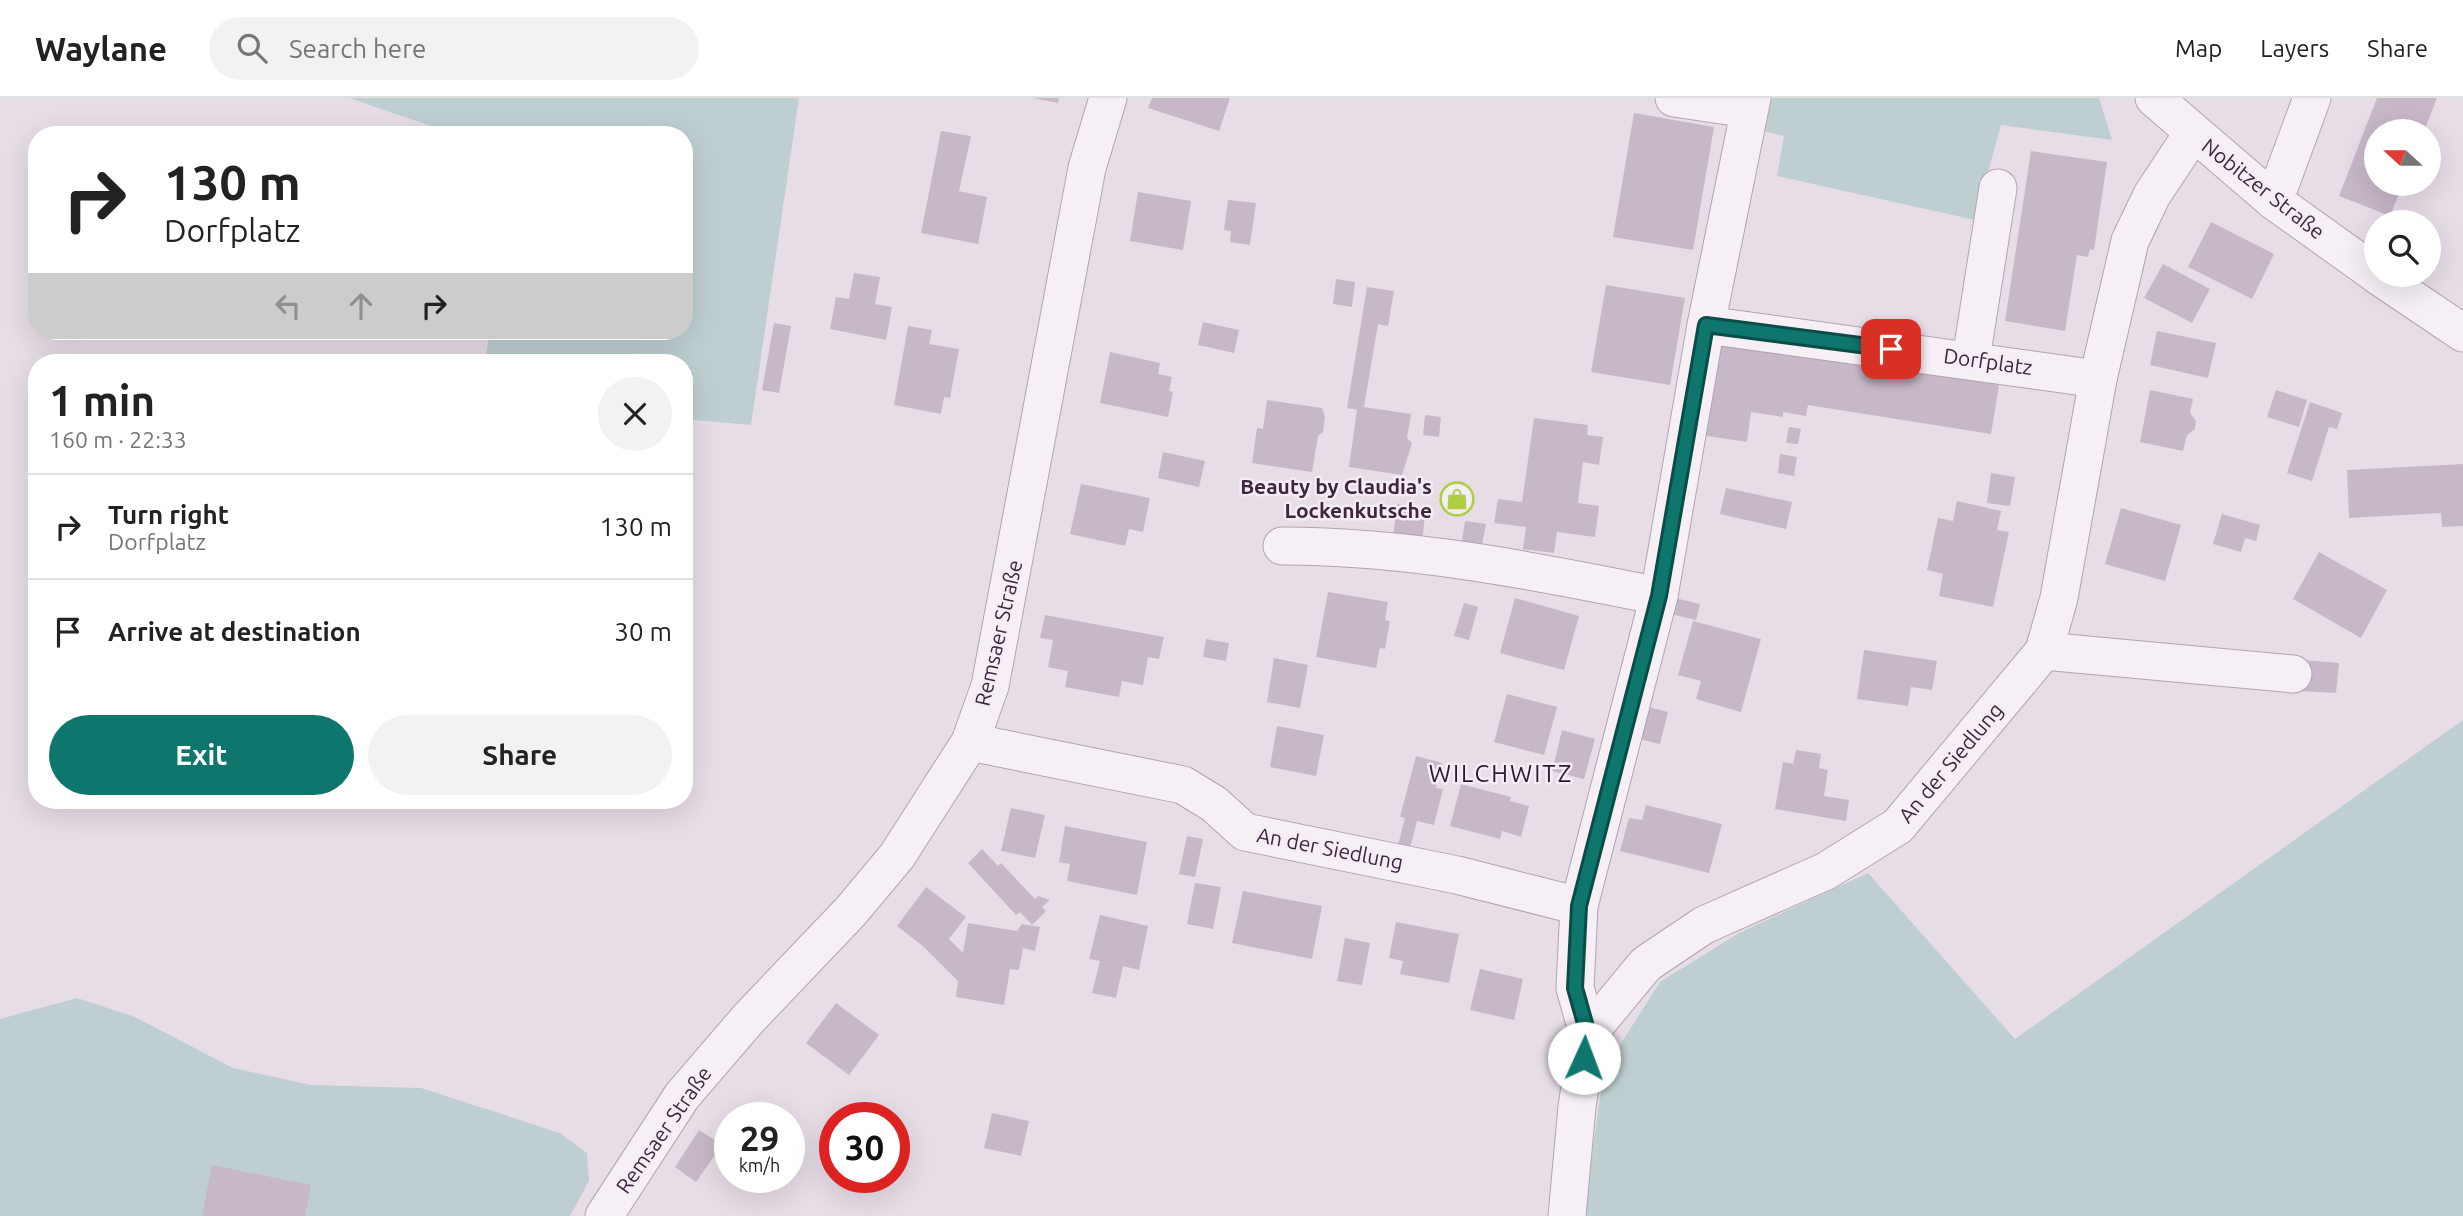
<!DOCTYPE html>
<meta charset="utf-8">
<style>
:root{--surface:#fff;--page:#f2f2f2;--text:#222;--muted:#767676;--line:#e0e0e0;--accent:#0f766e}
body{margin:0;font-family:Ubuntu,sans-serif;background:var(--page);color:var(--text);height:100vh;display:flex;flex-direction:column;font-size:26px;white-space:nowrap}
*{box-sizing:border-box;margin:0}
p{font-size:23px;color:var(--muted)}
.icon{flex:none;width:38px;height:38px;fill:none;stroke:currentColor;stroke-width:2;stroke-linecap:round;stroke-linejoin:round}
.map{position:relative;flex:1;overflow:hidden}
.panel{position:absolute;left:28px;top:256px;width:665px;height:455px;display:flex;flex-direction:column;background:var(--surface);border-radius:28px;box-shadow:0 7px 28px #0002}
.panel>*{flex:none}
.guide{position:absolute;left:28px;top:28px;width:665px;height:214px;border-radius:28px;box-shadow:0 7px 28px #0002;background:#fff;color:var(--text);overflow:hidden}
.needle{width:46px;rotate:291deg}
.buttons{position:absolute;left:2364px;top:21px;display:grid;gap:14px}
.buttons a{display:grid;place-items:center;width:77px;height:77px;border-radius:50%;background:var(--surface);box-shadow:0 7px 28px #0002;font-size:35px}
.speed{position:absolute;left:714px;top:1004px;display:flex;gap:14px;font-size:35px;font-weight:700;text-align:center}
.speed>*{display:grid;place-content:center;width:91px;height:91px;border-radius:50%;background:var(--surface);box-shadow:0 7px 28px #0002;line-height:1}
.speed small{font-size:18px;font-weight:400}
.speed .limit{border:10px solid #d22;background:#fff;color:#111}
.pin{position:absolute;display:grid;place-items:center;width:60px;height:60px;color:#fff;margin:-30px;border-radius:14px;box-shadow:0 4px 10px #0006}
.me{position:absolute;width:77px;margin:-38px;rotate:2deg;stroke-linejoin:round;filter:drop-shadow(0 0 5px #0008)}
.turn{display:flex;align-items:center;gap:24px;height:147px;padding:0 21px;font-size:32px}
.turn .icon{width:91px;height:91px;stroke-width:2.5}
.turn b{display:block;font-size:49px;line-height:60px}
.lanes{display:flex;align-items:center;height:66px;padding:0 21px;background:#0003;justify-content:center;gap:35px;direction:ltr}
.lanes .off{opacity:.35}
.round{display:grid;place-items:center;flex:none;width:74px;height:74px;border-radius:37px;background:var(--page)}
.head{display:flex;align-items:center;justify-content:space-between;height:119px;padding:0 21px}
h1{font-size:42px;font-weight:700;line-height:52px}
.cta{display:flex;gap:14px;margin-top:auto;padding:14px 21px}
.cta a{flex:1;height:80px;border-radius:42px;background:var(--accent);color:#fff;font-size:28px;font-weight:700;line-height:80px;text-align:center}
.cta a+a{background:var(--page);color:var(--text)}
ul{padding:0;list-style:none}
li{display:flex;align-items:center;gap:21px;height:105px;padding:0 21px;border-top:2px solid var(--line)}
li div{flex:1}
li b{display:block;font-size:26px}
li em{font-style:normal}
header{display:flex;align-items:center;gap:42px;box-sizing:border-box;height:98px;padding:0 35px;background:var(--surface);border-bottom:2px solid var(--line)}
header strong{font-size:33px}
nav{display:flex;gap:38px;margin-inline-start:auto;font-size:24px}
.search{width:490px;height:63px;background:var(--page);display:flex;align-items:center;gap:18px;box-sizing:border-box;padding:0 24px;border-radius:38px;color:var(--muted);font-size:26px}
.map>svg:first-child{display:block}
.green{fill:#bfcfd1}
.building{fill:#c7b8c7}
.lines{fill:none;stroke-linecap:round;stroke-linejoin:round}
.minor-casing{stroke:#b1a3b1;stroke-width:39}
.minor{stroke:#f6f0f6;stroke-width:37}
.route-casing{stroke:#0a4d48;stroke-width:18}
.route{stroke:#0f766e;stroke-width:12}
.labels{text-anchor:middle;stroke-width:5;stroke-linejoin:round;paint-order:stroke}
.street-label{font-size:21px;fill:#3e273e;stroke:#f5edf5}
.poi-label{font-size:21px;font-weight:bold;fill:#3e273e;stroke:#f5edf5;text-anchor:end}
.quarter-label{font-size:24px;letter-spacing:2px;fill:#2f192e;stroke:#f5edf5}
</style>
<header>
<strong>Waylane</strong>
<div class="search"><svg class="icon" aria-label="search" viewBox="0 0 24 24"><circle cx="10" cy="10" r="6"/><path d="M15 15l6 6"/></svg>Search here</div>
<nav><a>Map</a><a>Layers</a><a>Share</a></nav>
</header>
<div class="map">
<svg width="2463" height="1118" viewBox="0 0 2463 1118">
<rect width="100%" height="100%" fill="#e7dde7"/>
<g class="green">
<path d="M 349,0 L 799,0 L 751,327 L 684,321 L 684,264 L 485,264 L 490,233 L 684,233 L 684,37 L 458,37 Z"/>
<path d="M 1765,0 L 2099,0 L 2112,42 L 2001,27 L 1975,122 L 1777,78 L 1784,38 L 1755,31 Z"/>
<path d="M 2463,622 L 2463,1118 L 1587,1118 L 1586,1099 L 1604,972 L 1660,884 L 1739,835 L 1868,775 L 2015,941 Z"/>
<path d="M 77,900 L 135,919 L 233,970 L 311,987 L 421,990 L 560,1035 L 587,1055 L 589,1083 L 570,1118 L 0,1118 L 0,921 Z"/>
</g>
<g class="building">
<path d="M 1033,0 L 1059,0 L 1058,5 Z"/>
<path d="M 1152,0 L 1230,0 L 1219,33 L 1148,10 Z"/>
<path d="M 2377,0 L 2437,0 L 2424,33 L 2376,33 L 2376,86 L 2403,86 L 2390,118 L 2339,98 Z"/>
<path d="M 1634,15 L 1714,29 L 1693,152 L 1613,139 Z"/>
<path d="M 941,33 L 971,38 L 959,93 L 987,99 L 978,146 L 921,135 Z"/>
<path d="M 2031,53 L 2107,64 L 2094,152 L 2090,151 L 2088,159 L 2077,157 L 2065,233 L 2005,223 Z"/>
<path d="M 1138,94 L 1191,103 L 1183,152 L 1130,143 Z"/>
<path d="M 1228,102 L 1256,105 L 1250,147 L 1230,144 L 1231,133 L 1224,132 Z"/>
<path d="M 2211,124 L 2274,156 L 2252,201 L 2188,169 Z"/>
<path d="M 2163,166 L 2210,191 L 2192,225 L 2144,200 Z"/>
<path d="M 854,175 L 880,179 L 875,206 L 892,209 L 886,242 L 830,231 L 836,199 L 849,201 Z"/>
<path d="M 1336,181 L 1355,184 L 1352,209 L 1333,206 Z"/>
<path d="M 1606,187 L 1685,200 L 1670,287 L 1591,274 Z"/>
<path d="M 1367,189 L 1394,193 L 1388,228 L 1378,226 L 1364,309 L 1411,316 L 1407,340 L 1412,345 L 1402,377 L 1349,369 L 1357,312 L 1347,310 Z"/>
<path d="M 1203,224 L 1239,232 L 1234,255 L 1198,247 Z"/>
<path d="M 774,225 L 791,228 L 779,295 L 762,292 Z"/>
<path d="M 908,228 L 932,232 L 929,246 L 959,251 L 950,300 L 944,299 L 941,316 L 894,307 Z"/>
<path d="M 2157,233 L 2216,245 L 2208,280 L 2150,267 Z"/>
<path d="M 1716,237 L 2000,281 L 1991,336 L 1808,307 L 1806,318 L 1783,314 L 1783,319 L 1751,314 L 1747,344 L 1701,337 Z"/>
<path d="M 1110,254 L 1160,265 L 1158,276 L 1172,279 L 1169,293 L 1173,294 L 1168,319 L 1100,305 Z"/>
<path d="M 2150,292 L 2193,301 L 2190,315 L 2196,323 L 2195,331 L 2187,337 L 2183,353 L 2140,344 Z"/>
<path d="M 2276,292 L 2307,302 L 2299,329 L 2267,319 Z"/>
<path d="M 1267,302 L 1322,310 L 1325,319 L 1323,334 L 1318,338 L 1312,374 L 1252,365 L 1257,330 L 1263,331 Z"/>
<path d="M 2310,304 L 2342,315 L 2337,331 L 2329,329 L 2312,383 L 2287,375 Z"/>
<path d="M 1425,317 L 1441,319 L 1439,339 L 1423,337 Z"/>
<path d="M 1534,320 L 1588,327 L 1587,337 L 1603,339 L 1599,367 L 1583,364 L 1578,405 L 1599,408 L 1595,439 L 1557,434 L 1554,455 L 1523,451 L 1526,429 L 1494,425 L 1498,401 L 1522,404 Z"/>
<path d="M 1789,329 L 1801,331 L 1798,346 L 1786,345 Z"/>
<path d="M 1163,354 L 1205,363 L 1199,389 L 1158,380 Z"/>
<path d="M 1780,356 L 1797,359 L 1794,378 L 1778,375 Z"/>
<path d="M 2463,366 L 2463,428 L 2442,429 L 2441,415 L 2349,420 L 2347,372 Z"/>
<path d="M 1991,375 L 2015,379 L 2010,408 L 1987,405 Z"/>
<path d="M 1081,386 L 1150,400 L 1143,434 L 1129,431 L 1125,448 L 1070,436 Z"/>
<path d="M 1726,390 L 1792,404 L 1786,431 L 1720,416 Z"/>
<path d="M 1957,403 L 2001,413 L 1997,432 L 2009,434 L 1993,509 L 1939,498 L 1943,476 L 1927,472 L 1938,420 L 1953,423 Z"/>
<path d="M 1397,406 L 1426,410 L 1422,444 L 1393,440 Z"/>
<path d="M 2121,410 L 2181,427 L 2165,483 L 2105,466 Z"/>
<path d="M 2222,416 L 2260,427 L 2256,443 L 2245,440 L 2241,454 L 2213,446 Z"/>
<path d="M 1465,423 L 1486,426 L 1482,446 L 1462,443 Z"/>
<path d="M 2319,454 L 2387,492 L 2361,540 L 2293,501 Z"/>
<path d="M 1328,494 L 1388,504 L 1385,522 L 1390,523 L 1385,551 L 1380,550 L 1376,570 L 1316,559 Z"/>
<path d="M 1515,500 L 1579,518 L 1564,572 L 1500,555 Z"/>
<path d="M 1675,500 L 1700,506 L 1696,522 L 1671,516 Z"/>
<path d="M 1464,505 L 1478,509 L 1469,542 L 1454,538 Z"/>
<path d="M 1045,517 L 1164,539 L 1159,561 L 1148,559 L 1143,587 L 1122,583 L 1119,599 L 1065,589 L 1068,573 L 1048,569 L 1053,542 L 1040,540 Z"/>
<path d="M 1693,523 L 1761,541 L 1741,614 L 1696,601 L 1701,583 L 1678,577 Z"/>
<path d="M 1206,541 L 1229,545 L 1226,563 L 1203,559 Z"/>
<path d="M 1864,552 L 1937,563 L 1932,592 L 1911,589 L 1908,608 L 1857,601 Z"/>
<path d="M 1274,560 L 1308,567 L 1300,610 L 1267,604 Z"/>
<path d="M 2302,562 L 2339,565 L 2336,595 L 2299,593 Z"/>
<path d="M 1507,596 L 1557,609 L 1544,657 L 1494,644 Z"/>
<path d="M 1648,609 L 1668,614 L 1660,646 L 1639,641 Z"/>
<path d="M 1277,628 L 1324,637 L 1316,678 L 1270,669 Z"/>
<path d="M 1562,632 L 1595,641 L 1584,681 L 1552,673 Z"/>
<path d="M 1796,652 L 1821,656 L 1819,670 L 1828,672 L 1824,698 L 1849,702 L 1846,723 L 1775,711 L 1783,664 L 1793,666 Z"/>
<path d="M 1416,658 L 1442,665 L 1436,690 L 1443,691 L 1434,727 L 1417,723 L 1409,754 L 1397,751 L 1405,720 L 1400,719 Z"/>
<path d="M 1461,686 L 1511,699 L 1510,703 L 1529,708 L 1521,739 L 1502,733 L 1500,741 L 1450,728 Z"/>
<path d="M 1646,707 L 1722,726 L 1709,775 L 1620,753 L 1629,720 L 1642,722 Z"/>
<path d="M 1011,710 L 1045,717 L 1035,760 L 1001,753 Z"/>
<path d="M 1065,728 L 1147,744 L 1137,797 L 1067,783 L 1070,766 L 1059,764 Z"/>
<path d="M 1187,738 L 1203,741 L 1195,779 L 1179,776 Z"/>
<path d="M 982,751 L 998,768 L 1001,765 L 1035,801 L 1038,798 L 1050,802 L 1042,809 L 1046,813 L 1032,827 L 1020,814 L 1016,817 L 968,765 Z"/>
<path d="M 1195,785 L 1221,789 L 1213,831 L 1187,826 Z"/>
<path d="M 926,789 L 966,819 L 949,841 L 963,855 L 968,825 L 1017,833 L 1022,826 L 1040,829 L 1035,853 L 1023,850 L 1019,872 L 1010,871 L 1004,907 L 956,899 L 958,883 L 924,849 L 897,828 Z"/>
<path d="M 1243,793 L 1322,808 L 1312,861 L 1232,845 Z"/>
<path d="M 1100,817 L 1148,828 L 1139,872 L 1123,868 L 1116,900 L 1092,895 L 1100,863 L 1089,861 Z"/>
<path d="M 1396,824 L 1459,836 L 1449,885 L 1400,876 L 1403,863 L 1389,860 Z"/>
<path d="M 1345,840 L 1370,845 L 1362,887 L 1337,883 Z"/>
<path d="M 1480,871 L 1523,881 L 1514,922 L 1470,912 Z"/>
<path d="M 836,905 L 879,937 L 849,977 L 806,945 Z"/>
<path d="M 992,1015 L 1029,1023 L 1021,1058 L 984,1050 Z"/>
<path d="M 699,1032 L 722,1047 L 696,1084 L 675,1069 Z"/>
<path d="M 212,1067 L 311,1087 L 305,1118 L 202,1118 Z"/>
</g>
<g class="lines">
<defs>
<g id="minor">
<path d="M 1674,0 L 1748,11"/>
<path d="M 1752,0 L 1706,227 L 2098,281"/>
<path d="M 2154,0 L 2274,103 L 2376,176"/>
<path d="M 2274,103 L 2312,0"/>
<path d="M 2377,177 L 2463,235"/>
<path d="M 1971,261 L 1998,90"/>
<path d="M 1282,448 C 1408,448 1536,473 1659,498"/>
<path d="M 2044,553 L 2293,576"/>
<path d="M 970,644 L 1183,687 L 1214,706 L 1245,734 L 1457,777 L 1579,808"/>
<path d="M 1588,936 L 1646,866 L 1704,827 L 1826,773 L 1898,728 L 2044,553 L 2059,500 L 2098,281 L 2130,143 L 2152,97 L 2193,35"/>
<path d="M 604,1118 L 682,998 L 749,920 L 851,813 L 897,758 L 970,644 L 990,588 L 1087,70 L 1108,0"/>
<path d="M 1567,1118 L 1577,1009 L 1588,936 L 1575,890 L 1579,808 L 1659,498 L 1706,227"/>
</g>
</defs>
<use href="#minor" class="minor-casing"/>
<use href="#minor" class="minor"/>
</g>
<g class="lines">
<defs>
<path id="route" d="M 1584,960 L 1588,936 L 1575,890 L 1579,808 L 1659,498 L 1706,227 L 1891,251"/>
</defs>
<use href="#route" class="route-casing"/>
<use href="#route" class="route"/>
</g>
<defs>
<symbol id="shop-ring" viewBox="-11 -11 22 22"><circle r="9.5" fill="#f5edf5" stroke="#b0ce41" stroke-width="1.5"/><path d="M-5-2.5h2.3a2.7 3.5 0 0 1 5.4 0H5L5.5 6h-11ZM-1.5-2.5h3a1.5 2.3 0 0 0-3 0Z" fill="#b0ce41"/></symbol>
</defs>
<g fill-rule="evenodd">
<use href="#shop-ring" x="1438" y="382" width="38" height="38"/>
</g>
<g class="labels">
<g class="street-label">
<text transform="translate(2263 91) rotate(38)" y="7">Nobitzer Straße</text>
<text transform="translate(1988 264) rotate(8)" y="7">Dorfplatz</text>
<text transform="translate(999 535) rotate(-77)" y="7">Remsaer Straße</text>
<text transform="translate(1951 665) rotate(-50)" y="7">An der Siedlung</text>
<text transform="translate(1330 751) rotate(11)" y="7">An der Siedlung</text>
<text transform="translate(664 1032) rotate(-55)" y="7">Remsaer Straße</text>
</g>
<g class="poi-label">
<text x="1432" y="396">Beauty by Claudia's<tspan x="1432" dy="24">Lockenkutsche</tspan></text>
</g>
<g class="quarter-label">
<text x="1501" y="684">WILCHWITZ</text>
</g>
</g>
</svg>
<div class="buttons">
<a><svg class="needle" viewBox="-14 -14 28 28"><path d="M0-13l5 13h-10z" fill="#e53935"/><path d="M0 13l5-13h-10z" fill="#767676"/></svg></a>
<a><svg class="icon" aria-label="search" viewBox="0 0 24 24"><circle cx="10" cy="10" r="6"/><path d="M15 15l6 6"/></svg></a>
</div>
<div class="speed"><div>29<small>km/h</small></div><div class="limit">30</div></div>
<div class="pin" style="left:1891px;top:251px;background:#d93025"><svg class="icon" aria-label="arrive" viewBox="0 0 24 24"><path d="M6 21V4h12l-3 4 3 4H6"/></svg></div>
<svg class="me" style="left:1584px;top:960px" viewBox="-20 -20 40 40"><circle r="19" fill="#fff"/><path d="M0-13L10 11 0 6-10 11z" fill="#0f766e"/></svg>
<div class="guide">
<div class="turn"><svg class="icon" aria-label="right" viewBox="0 0 24 24"><path d="M7 20v-9h11M14 6l5 5-5 5"/></svg><div><b>130 m</b>Dorfplatz</div></div>
<div class="lanes"><svg class="icon off" aria-label="left" viewBox="0 0 24 24"><path d="M17 20v-9H6M10 6l-5 5 5 5"/></svg><svg class="icon off" aria-label="ahead" viewBox="0 0 24 24"><path d="M12 20V5M6 11l6-6 6 6"/></svg><svg class="icon" aria-label="right" viewBox="0 0 24 24"><path d="M7 20v-9h11M14 6l5 5-5 5"/></svg></div>
</div>
<section class="panel">
<div class="head"><div><h1>1 min</h1><p>160 m · 22:33</p></div><a class="round"><svg class="icon" aria-label="close" viewBox="0 0 24 24"><path d="M6 6l12 12M18 6L6 18"/></svg></a></div>
<ul>
<li><svg class="icon" aria-label="right" viewBox="0 0 24 24"><path d="M7 20v-9h11M14 6l5 5-5 5"/></svg><div><b>Turn right</b><p>Dorfplatz</p></div><em>130 m</em></li>
<li><svg class="icon" aria-label="arrive" viewBox="0 0 24 24"><path d="M6 21V4h12l-3 4 3 4H6"/></svg><div><b>Arrive at destination</b></div><em>30 m</em></li>
</ul>
<div class="cta"><a>Exit</a><a>Share</a></div>
</section>
</div>
